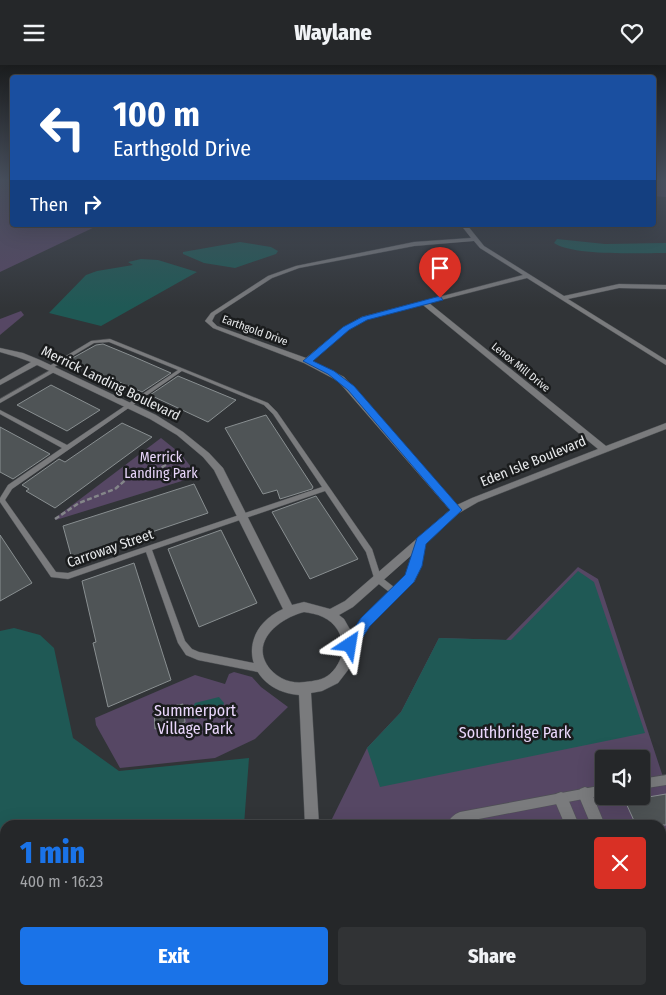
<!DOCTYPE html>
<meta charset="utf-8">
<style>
:root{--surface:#252729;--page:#313335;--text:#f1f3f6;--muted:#a3a5a8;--line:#424446;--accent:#1a73e8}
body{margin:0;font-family:"Fira Sans Condensed",sans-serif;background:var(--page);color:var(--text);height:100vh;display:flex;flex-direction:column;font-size:19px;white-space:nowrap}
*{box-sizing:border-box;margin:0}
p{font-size:16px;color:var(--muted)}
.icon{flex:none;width:28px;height:28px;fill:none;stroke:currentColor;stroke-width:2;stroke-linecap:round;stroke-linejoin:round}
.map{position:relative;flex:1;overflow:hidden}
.panel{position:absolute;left:0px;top:755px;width:666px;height:175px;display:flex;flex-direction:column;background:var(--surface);border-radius:15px 15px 0 0;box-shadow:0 5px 20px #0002,0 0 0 1px var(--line)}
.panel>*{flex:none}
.top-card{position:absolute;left:10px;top:10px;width:646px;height:152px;border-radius:5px;box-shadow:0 5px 20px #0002,0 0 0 1px var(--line);background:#1a4fa0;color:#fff;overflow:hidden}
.controls{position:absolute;left:595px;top:685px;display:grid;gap:10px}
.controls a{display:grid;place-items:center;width:55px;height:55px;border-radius:5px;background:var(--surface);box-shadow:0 5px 20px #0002,0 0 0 1px var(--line);font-size:25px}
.pin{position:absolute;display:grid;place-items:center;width:42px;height:42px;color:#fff;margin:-51px -21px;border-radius:50% 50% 50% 0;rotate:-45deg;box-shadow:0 0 5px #0007}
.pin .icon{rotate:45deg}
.me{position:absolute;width:55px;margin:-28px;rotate:33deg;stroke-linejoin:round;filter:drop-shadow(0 0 4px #0008)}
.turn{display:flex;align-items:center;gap:18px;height:105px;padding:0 20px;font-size:22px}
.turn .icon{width:65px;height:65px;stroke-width:2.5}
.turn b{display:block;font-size:35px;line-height:42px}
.then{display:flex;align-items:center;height:48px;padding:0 20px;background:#0003;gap:10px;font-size:19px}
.round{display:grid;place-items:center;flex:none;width:52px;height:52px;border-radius:5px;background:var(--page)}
.overview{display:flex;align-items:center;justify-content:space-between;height:85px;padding:0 20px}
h1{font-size:30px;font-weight:800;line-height:38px;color:var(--accent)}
.button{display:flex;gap:10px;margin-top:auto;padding:10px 20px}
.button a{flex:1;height:58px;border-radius:5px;background:var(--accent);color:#fff;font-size:20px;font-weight:800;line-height:58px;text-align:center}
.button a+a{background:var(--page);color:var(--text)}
header{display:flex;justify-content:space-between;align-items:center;height:65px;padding:0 20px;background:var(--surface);font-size:22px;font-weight:800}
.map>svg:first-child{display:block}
.green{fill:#564764;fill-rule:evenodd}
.water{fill:#1f5955}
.building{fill:#4f5456;stroke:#898f91}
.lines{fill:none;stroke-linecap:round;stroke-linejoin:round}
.lane-casing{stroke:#4e5154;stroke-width:1}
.street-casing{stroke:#4e5154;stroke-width:1}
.path-far1{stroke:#848689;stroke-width:2.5;stroke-dasharray:5 2.5;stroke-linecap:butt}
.path{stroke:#848689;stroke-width:4;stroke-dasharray:8 4;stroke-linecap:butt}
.lane{fill:#7a7b7d;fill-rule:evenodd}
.street{fill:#7a7b7d;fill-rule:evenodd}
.route{fill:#1a73e8;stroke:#114b97}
.labels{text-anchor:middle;stroke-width:5;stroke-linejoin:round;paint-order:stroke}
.far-street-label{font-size:11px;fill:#e7e9eb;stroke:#1a1c1d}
.street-label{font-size:14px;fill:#e7e9eb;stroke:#1a1c1d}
.park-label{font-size:14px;fill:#ead7fc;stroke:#1a1c1d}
.near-park-label{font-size:16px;fill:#ead7fc;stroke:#1a1c1d}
</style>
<header><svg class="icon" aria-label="menu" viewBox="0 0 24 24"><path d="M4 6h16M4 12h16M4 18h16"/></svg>Waylane<svg class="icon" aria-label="heart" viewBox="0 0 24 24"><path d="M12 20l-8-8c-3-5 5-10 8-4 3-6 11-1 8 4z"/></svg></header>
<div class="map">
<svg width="666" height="930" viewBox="0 0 666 930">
<rect width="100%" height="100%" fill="#313437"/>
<g class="green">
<path d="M 0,113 L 12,113 L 12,160 L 99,160 L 0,207 Z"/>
<path d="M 654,113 L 666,113 L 666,132 L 654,131 Z"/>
<path d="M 21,246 L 24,250 L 0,270 L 0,254 Z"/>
<path d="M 161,373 L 181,389 L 198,411 L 56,455 L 55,453 Z"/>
<path d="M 578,502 L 598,514 L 664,715 L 666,715 L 666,930 L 353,930 L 352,925 L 661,925 L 661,760 L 329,760 L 367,683 L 401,647 L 439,573 L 506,575 ZM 604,694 L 641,694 L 641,731 L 604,731 Z"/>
<path d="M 234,607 L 252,612 L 261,622 L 288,642 L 255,674 L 215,693 L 120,703 L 96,660 L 95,653 L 195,610 L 225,619 L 229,609 Z"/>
</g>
<g class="water">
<path d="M 557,174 L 605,179 L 666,178 L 666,188 C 642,188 572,191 554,178 Z"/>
<path d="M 240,177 L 271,182 L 278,186 L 276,189 L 235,203 L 204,198 L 183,189 L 183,187 Z"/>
<path d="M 141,194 L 158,195 L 197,207 L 101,261 L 49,248 L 86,210 L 97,206 L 133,200 L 128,197 Z"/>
<path d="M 578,506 L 594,517 L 645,668 L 380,722 L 367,683 L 401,647 L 439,573 L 511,575 Z"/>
<path d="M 14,563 L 40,570 L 54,583 L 73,673 L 119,706 L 249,693 L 244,760 L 5,760 L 5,826 L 0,827 L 0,566 Z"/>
<path d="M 219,632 L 224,638 L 221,648 L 195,654 L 190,648 L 195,638 Z"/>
</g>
<g class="building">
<path d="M 103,279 L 132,291 L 171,308 L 142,327 L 69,295 L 96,280 Z"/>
<path d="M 178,311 L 236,335 L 208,357 L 150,330 Z"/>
<path d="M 51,320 L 100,345 L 67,366 L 17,340 Z"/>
<path d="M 266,350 L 313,422 L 312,424 L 280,434 L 277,425 L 263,429 L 225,363 Z"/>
<path d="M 122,358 L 152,372 L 55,443 L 26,426 L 29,424 L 22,420 L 59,394 L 65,397 Z"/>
<path d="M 0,362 L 50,389 L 13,414 L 0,407 Z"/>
<path d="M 194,419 L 208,448 L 72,494 L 63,461 Z"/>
<path d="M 316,431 L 358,494 L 310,514 L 272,447 Z"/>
<path d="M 221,465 L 257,538 L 199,562 L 168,484 Z"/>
<path d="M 0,470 L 32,518 L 0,536 Z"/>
<path d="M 134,498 L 171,615 L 108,642 L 93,578 L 96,577 L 82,516 Z"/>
<path d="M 183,639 L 185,657 L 155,664 L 154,645 Z"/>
<path d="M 666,729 L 666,760 L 636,760 L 625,736 Z"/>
</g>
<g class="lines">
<defs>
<g id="lane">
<path d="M 110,274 L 268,338 L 277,347 L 372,484 L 381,512 L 399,526 L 400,528 L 399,530 L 396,531 L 393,530 L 375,516 L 366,487 L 325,426 L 152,485 L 185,576 L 192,584 L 199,587 L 263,600 L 266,601 L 267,604 L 266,607 L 263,608 L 198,595 L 186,590 L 178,578 L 146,487 L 68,514 L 51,512 L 0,437 L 0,433 L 8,420 L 62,383 L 0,349 L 0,345 L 67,380 L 178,305 L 109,277 L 94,278 L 51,304 L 49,305 L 46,303 L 91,276 ZM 182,306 L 264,340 L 273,349 L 322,422 L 68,508 L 56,507 L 5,435 L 12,424 Z"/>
<path d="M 54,303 L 56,304 L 56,306 L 0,338 L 0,334 Z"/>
<path d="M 666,710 L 666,720 L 641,724 L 641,714 Z"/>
<path d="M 604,720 L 604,730 L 463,757 L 459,760 L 447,760 C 449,754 454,749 460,747 Z"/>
<rect x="149" y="925" width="12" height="5"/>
<path d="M 485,925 L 497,925 L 499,930 L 487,930 Z"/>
</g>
<g id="street">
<path d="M 461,160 L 467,160 L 484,181 L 564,231 L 619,219 L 666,220 L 666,224 L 619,223 L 568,234 L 666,295 L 666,300 L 527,213 L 429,238 L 606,381 L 666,358 L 666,364 L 478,437 L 459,448 L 426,477 L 421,501 L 414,517 L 369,560 L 354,583 L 348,605 L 338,618 L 322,626 L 311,628 L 319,760 L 305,760 L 299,630 C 247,626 233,567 283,544 L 214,405 L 203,392 L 177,370 L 150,354 L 37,300 L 0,320 L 0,315 L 31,297 L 17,292 L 0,287 L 0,283 L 23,288 L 40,295 L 156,350 L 183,367 L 209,388 L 223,403 L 292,540 L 304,537 L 330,544 L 345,536 L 450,445 L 338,316 L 304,298 L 213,263 L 205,256 L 211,248 L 268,211 L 296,201 L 414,177 L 471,173 ZM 474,176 L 480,183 L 523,210 L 362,252 L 344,262 L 306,293 L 217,261 L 212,256 L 215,250 L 272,213 L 299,203 L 414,181 ZM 423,240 L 598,384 L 472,433 L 457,440 L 344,312 L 312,296 L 348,264 L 366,254 ZM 414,488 L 411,501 L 406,511 L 361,554 L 352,568 L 344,554 L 339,550 L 353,542 ZM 304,547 C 310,548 317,549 323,552 C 346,563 349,592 330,609 C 323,615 314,616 305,617 C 291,619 279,614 270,604 C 248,577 280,553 304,547 Z"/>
<path d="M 585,722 L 590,724 L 605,760 L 591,760 L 578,729 L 580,724 Z"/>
<path d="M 561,727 L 566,729 L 579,760 L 565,760 L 554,734 L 556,729 Z"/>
<path d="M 666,891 L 666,907 L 661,908 L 661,892 Z"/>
<rect x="0" y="901" width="5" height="18"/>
<path d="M 317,925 L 335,925 L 336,930 L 318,930 Z"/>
<path d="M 636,925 L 654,925 L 656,930 L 638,930 Z"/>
</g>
</defs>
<use href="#lane" class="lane-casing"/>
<use href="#street" class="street-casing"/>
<path class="path-far1" d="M 55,454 L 79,438 L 115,424 L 129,412 L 161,403 L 183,388"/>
<g class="path">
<path d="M 369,925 L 370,930"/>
<path d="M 167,928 L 183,925"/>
</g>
<use href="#lane" class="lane"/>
<use href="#street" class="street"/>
</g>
<linearGradient id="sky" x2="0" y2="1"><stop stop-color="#1b1d1e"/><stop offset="0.47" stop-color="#48505e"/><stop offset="1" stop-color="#48505e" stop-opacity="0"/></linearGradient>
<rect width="666" height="243" fill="url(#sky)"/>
<path class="route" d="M 440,231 L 443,235 L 367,255 L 349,265 L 313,296 L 334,306 L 354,321 L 462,445 L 426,479 L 422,501 L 414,517 L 370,561 L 355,584 L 350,586 L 345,584 L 343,580 L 361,553 L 405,510 L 417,473 L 450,445 L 348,325 L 328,309 L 303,296 L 343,262 L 362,252 Z"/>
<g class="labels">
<g class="far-street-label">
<text transform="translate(255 265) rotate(20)" y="4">Earthgold Drive</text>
<text transform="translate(521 302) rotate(39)" y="4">Lenox Mill Drive</text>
</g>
<g class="street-label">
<text transform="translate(111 318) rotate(26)" y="5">Merrick Landing Boulevard</text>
<text transform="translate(533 396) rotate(-22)" y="5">Eden Isle Boulevard</text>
<text transform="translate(110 483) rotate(-19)" y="5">Carroway Street</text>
</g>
<g class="park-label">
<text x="161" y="397">Merrick<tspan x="161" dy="16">Landing Park</tspan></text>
</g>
<g class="near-park-label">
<text x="195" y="651">Summerport<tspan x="195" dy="18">Village Park</tspan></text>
<text x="515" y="673">Southbridge Park</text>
</g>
</g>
</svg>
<div class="controls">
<a><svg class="icon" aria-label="sound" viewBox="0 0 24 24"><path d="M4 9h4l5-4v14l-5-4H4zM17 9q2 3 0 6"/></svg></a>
</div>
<div class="pin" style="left:440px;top:233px;background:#d93025"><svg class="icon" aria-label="arrive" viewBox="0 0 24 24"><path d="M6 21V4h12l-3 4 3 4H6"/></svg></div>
<svg class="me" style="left:350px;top:580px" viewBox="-20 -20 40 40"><path d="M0-17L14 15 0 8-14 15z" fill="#1a73e8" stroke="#fff" stroke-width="4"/></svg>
<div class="top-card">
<div class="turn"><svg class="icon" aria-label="left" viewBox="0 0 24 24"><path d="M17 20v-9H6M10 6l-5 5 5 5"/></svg><div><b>100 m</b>Earthgold Drive</div></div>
<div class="then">Then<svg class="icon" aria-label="right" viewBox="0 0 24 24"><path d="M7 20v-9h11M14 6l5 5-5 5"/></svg></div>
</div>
<section class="panel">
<div class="overview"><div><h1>1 min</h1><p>400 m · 16:23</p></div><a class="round" style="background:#d93025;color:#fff"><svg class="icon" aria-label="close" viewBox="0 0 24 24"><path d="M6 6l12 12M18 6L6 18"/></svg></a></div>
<div class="button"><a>Exit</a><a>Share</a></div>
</section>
</div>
